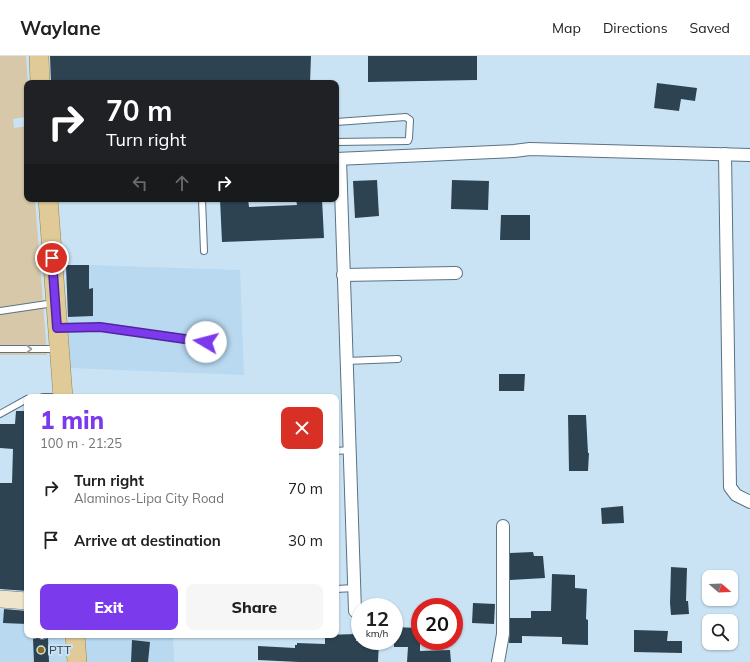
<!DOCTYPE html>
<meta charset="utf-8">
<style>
:root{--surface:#fff;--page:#f6f6f6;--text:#202124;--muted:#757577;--line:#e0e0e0;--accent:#7c3aed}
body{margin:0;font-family:Mulish,sans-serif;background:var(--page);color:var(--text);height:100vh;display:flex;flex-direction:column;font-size:15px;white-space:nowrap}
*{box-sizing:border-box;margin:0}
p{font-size:13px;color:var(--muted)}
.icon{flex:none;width:22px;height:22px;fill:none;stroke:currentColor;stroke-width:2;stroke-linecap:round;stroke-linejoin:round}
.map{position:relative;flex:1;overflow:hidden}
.side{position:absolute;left:24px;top:338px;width:315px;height:244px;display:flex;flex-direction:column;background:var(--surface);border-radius:8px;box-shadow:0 1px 3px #0004}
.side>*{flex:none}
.guide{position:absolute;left:24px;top:24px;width:315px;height:122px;border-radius:8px;box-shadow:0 1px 3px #0004;background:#202124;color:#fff;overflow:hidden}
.needle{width:26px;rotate:109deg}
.fabs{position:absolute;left:702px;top:514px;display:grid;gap:8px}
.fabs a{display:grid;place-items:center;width:36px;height:36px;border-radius:8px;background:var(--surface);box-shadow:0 1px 3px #0004;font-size:20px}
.speed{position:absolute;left:351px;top:542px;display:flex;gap:8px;font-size:20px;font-weight:700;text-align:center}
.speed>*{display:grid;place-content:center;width:52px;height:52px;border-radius:50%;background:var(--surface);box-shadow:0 1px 3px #0004;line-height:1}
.speed small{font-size:10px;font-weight:400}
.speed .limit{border:6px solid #d22;background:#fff;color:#111}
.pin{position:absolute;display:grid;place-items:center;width:34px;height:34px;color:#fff;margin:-17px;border:2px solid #fff;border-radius:50%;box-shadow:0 1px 4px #0007}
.me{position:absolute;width:44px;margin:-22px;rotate:278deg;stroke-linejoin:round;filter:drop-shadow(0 0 3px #0008)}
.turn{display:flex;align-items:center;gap:14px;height:84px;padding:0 16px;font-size:18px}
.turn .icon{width:52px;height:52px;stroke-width:2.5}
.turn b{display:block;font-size:28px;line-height:34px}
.lanes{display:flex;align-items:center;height:38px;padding:0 16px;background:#0003;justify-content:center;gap:20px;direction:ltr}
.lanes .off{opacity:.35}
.round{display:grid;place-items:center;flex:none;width:42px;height:42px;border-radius:8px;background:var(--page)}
.headline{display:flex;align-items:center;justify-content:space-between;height:68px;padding:0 16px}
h1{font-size:24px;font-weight:800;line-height:30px;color:var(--accent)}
.button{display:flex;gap:8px;margin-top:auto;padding:8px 16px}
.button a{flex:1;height:46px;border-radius:8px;background:var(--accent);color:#fff;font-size:16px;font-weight:800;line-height:46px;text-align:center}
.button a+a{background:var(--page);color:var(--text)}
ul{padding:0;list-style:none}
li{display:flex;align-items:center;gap:12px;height:52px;padding:0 16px}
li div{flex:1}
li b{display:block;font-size:15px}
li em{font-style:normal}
header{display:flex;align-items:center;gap:24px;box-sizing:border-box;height:56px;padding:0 20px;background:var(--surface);border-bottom:1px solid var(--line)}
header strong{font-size:19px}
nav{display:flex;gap:22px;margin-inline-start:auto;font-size:14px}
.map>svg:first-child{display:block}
.built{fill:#b8d9f0}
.green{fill:#d6c8a9}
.building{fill:#2d4352}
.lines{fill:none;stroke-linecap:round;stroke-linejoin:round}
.lane-casing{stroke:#5b7283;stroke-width:8}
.street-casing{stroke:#5b7283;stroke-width:14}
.secondary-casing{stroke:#5b7283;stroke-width:18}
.primary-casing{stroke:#95814f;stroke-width:20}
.lane{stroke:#fff;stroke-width:6}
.street{stroke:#fff;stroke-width:12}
.secondary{stroke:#efe4cc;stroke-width:17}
.primary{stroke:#dfca98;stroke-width:19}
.oneway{stroke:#999ea2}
.route-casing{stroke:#51269a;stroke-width:10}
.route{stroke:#7c3aed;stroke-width:7}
.poi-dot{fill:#8f6e12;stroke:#c9e3f5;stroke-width:1.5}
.labels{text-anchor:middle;stroke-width:4;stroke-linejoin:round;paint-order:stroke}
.poi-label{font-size:12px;fill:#333d45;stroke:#c9e3f5;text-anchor:start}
</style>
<header>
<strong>Waylane</strong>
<nav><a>Map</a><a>Directions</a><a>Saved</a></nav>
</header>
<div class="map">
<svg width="750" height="606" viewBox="0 0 750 606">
<rect width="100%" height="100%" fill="#c9e3f5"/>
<g class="built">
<path d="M 66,209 L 89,209 L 240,214 L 244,319 L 70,312 Z"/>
<path d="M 0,554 L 27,556 L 27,579 L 64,579 L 67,606 L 0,606 Z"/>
<path d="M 85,579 L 173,579 L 174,606 L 86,606 Z"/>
</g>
<path class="green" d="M 0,0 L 26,0 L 28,27 L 27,60 L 25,61 L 13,63 L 14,72 L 27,70 L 27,143 L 35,143 L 47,299 L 0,299 Z"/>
<g class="building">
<path d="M 50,0 L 311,0 L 310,27 L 51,27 Z"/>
<path d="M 368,0 L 477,0 L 477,24 L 368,26 Z"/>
<path d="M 657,27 L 697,32 L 695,45 L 681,43 L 679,55 L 654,52 Z"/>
<path d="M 377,124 L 379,160 L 355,162 L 353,125 Z"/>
<path d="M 452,124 L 489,125 L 488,154 L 451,153 Z"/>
<path d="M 220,143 L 248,143 L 249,151 L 297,149 L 296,143 L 322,143 L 324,182 L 222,186 Z"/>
<path d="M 501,159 L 530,159 L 530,184 L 500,184 Z"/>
<path d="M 66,209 L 89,209 L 89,233 L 93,232 L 93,260 L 68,261 Z"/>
<path d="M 499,318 L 525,318 L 524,335 L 499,335 Z"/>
<path d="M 16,355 L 27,355 L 27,535 L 0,533 L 0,427 L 12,427 L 13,393 L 0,392 L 0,368 L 15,368 Z"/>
<path d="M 568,359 L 586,359 L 588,397 L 589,397 L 588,415 L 569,415 Z"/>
<path d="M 623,450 L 624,467 L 602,468 L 601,452 Z"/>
<path d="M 533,496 L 534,500 L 543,500 L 545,522 L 510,524 L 510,497 Z"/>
<path d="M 671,511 L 687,512 L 686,545 L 688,545 L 689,558 L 671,559 L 670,547 Z"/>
<path d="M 552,518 L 575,519 L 575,532 L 587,533 L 586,563 L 588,564 L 588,589 L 562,588 L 562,581 L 522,580 L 522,587 L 509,587 L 510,562 L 531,562 L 531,555 L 551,555 Z"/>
<path d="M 473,547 L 495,548 L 494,568 L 472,567 Z"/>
<path d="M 4,553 L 27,555 L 27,568 L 3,567 Z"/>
<path d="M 394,571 L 418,572 L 418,574 L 420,574 L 420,595 L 450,594 L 451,606 L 407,606 L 408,591 L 394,591 Z"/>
<path d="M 634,574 L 668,575 L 667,585 L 682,585 L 682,597 L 634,596 Z"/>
<path d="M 356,578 L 356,585 L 379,585 L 378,606 L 299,606 L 258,604 L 258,590 L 295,592 L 295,589 L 297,589 L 297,587 L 325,588 L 325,579 Z"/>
<path d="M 38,582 L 42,584 L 48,582 L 49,606 L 34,606 L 33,583 Z"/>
<path d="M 132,584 L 150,586 L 148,606 L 131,606 Z"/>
</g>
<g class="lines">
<defs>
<g id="lane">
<path d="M 336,66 L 406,61 L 410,64 L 409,82 L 408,85 L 336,86"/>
<path d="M 202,143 L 204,195"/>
<path d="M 0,255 L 54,247"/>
<path d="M 61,272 L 100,271 L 206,286"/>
<path d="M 0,293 L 56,293"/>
<path d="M 346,305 L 398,303"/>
<path d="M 43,341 L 52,341"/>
<path d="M 0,358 L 27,343"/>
<path d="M 336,395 L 350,394"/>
<path d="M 336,533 L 354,532"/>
<path d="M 42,580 L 42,579"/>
</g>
<g id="street">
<path d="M 725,98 L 730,431 L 736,439 L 750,446"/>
<path d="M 336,103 L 514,95 L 530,93 L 750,99"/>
<path d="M 340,103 L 355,555"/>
<path d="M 343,219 L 456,217"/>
<path d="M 498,606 L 503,578 L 503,470"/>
</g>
<path id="secondary" d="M 0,543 L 27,545"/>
<g id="primary">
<path d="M 39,0 L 40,27"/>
<path d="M 48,143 L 63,341"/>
<path d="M 75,579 L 77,606"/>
</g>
</defs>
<use href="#lane" class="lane-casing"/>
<use href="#street" class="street-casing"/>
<use href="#secondary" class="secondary-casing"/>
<use href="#primary" class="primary-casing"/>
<use href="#lane" class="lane"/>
<use href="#street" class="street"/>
<use href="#secondary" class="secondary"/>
<use href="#primary" class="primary"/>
</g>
<defs><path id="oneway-chevron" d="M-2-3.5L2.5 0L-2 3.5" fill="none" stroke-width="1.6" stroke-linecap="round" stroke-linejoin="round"/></defs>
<use class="oneway" href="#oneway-chevron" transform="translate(29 293)"/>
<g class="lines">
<defs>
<path id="route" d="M 52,202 L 57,272 L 100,271 L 206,286"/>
</defs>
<use href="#route" class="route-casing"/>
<use href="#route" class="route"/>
</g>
<circle class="poi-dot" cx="41" cy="594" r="4"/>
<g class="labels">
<g class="poi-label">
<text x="49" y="598">PTT</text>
</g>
</g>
</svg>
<div class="fabs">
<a><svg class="needle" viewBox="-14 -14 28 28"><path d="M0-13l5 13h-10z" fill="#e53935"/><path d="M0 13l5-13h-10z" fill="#757577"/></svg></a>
<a><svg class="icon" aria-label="search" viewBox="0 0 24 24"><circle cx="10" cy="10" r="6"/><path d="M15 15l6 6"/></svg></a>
</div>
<div class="speed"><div>12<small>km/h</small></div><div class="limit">20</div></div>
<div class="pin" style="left:52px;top:202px;background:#d93025"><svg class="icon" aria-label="arrive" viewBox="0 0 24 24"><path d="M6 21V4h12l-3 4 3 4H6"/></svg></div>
<svg class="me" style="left:206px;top:286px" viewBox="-20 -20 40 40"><circle r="19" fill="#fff"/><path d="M0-13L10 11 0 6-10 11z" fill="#7c3aed"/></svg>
<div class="guide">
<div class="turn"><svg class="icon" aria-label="right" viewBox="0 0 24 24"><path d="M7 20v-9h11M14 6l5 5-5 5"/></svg><div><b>70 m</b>Turn right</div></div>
<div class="lanes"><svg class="icon off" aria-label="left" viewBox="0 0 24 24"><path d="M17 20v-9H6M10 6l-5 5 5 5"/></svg><svg class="icon off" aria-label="ahead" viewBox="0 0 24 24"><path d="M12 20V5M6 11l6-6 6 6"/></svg><svg class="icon" aria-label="right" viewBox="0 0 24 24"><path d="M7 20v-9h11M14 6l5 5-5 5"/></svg></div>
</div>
<section class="side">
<div class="headline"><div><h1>1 min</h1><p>100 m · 21:25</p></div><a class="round" style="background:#d93025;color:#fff"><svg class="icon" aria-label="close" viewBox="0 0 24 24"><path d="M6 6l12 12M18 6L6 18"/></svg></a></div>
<ul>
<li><svg class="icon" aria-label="right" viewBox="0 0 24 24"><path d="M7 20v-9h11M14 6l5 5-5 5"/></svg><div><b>Turn right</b><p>Alaminos-Lipa City Road</p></div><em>70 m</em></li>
<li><svg class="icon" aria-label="arrive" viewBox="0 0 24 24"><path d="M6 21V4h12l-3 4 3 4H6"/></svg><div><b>Arrive at destination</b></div><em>30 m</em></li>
</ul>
<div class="button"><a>Exit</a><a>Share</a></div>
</section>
</div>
